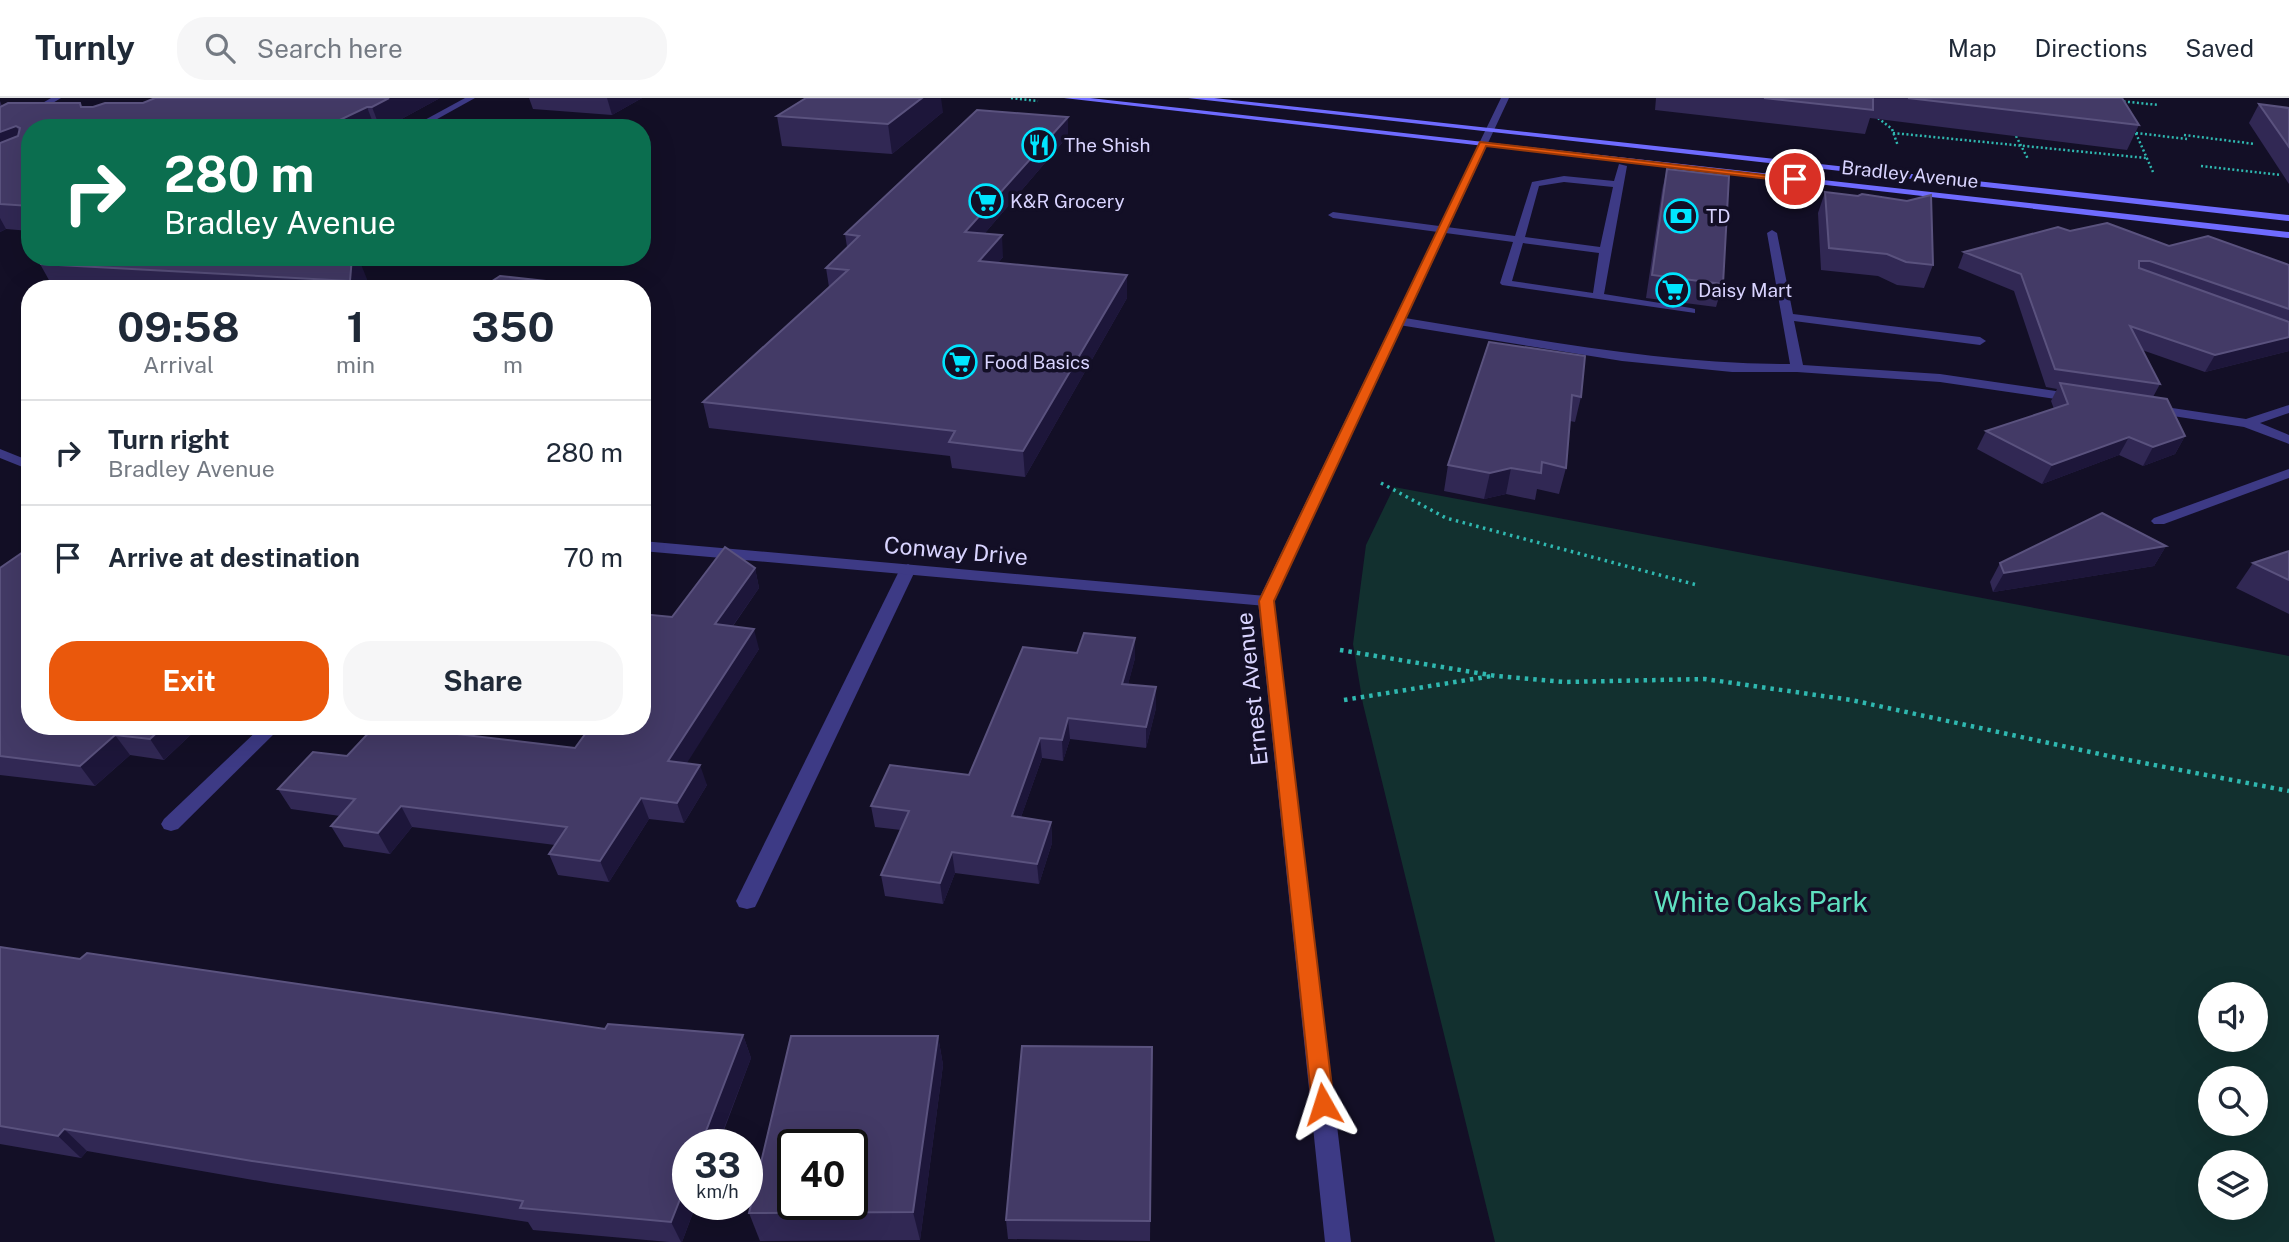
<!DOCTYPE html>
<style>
:root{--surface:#fff;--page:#f6f6f7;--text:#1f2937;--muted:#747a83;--line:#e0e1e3;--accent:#ea580c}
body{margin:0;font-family:"Public Sans",sans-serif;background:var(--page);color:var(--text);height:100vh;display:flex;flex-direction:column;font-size:26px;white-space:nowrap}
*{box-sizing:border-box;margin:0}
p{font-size:23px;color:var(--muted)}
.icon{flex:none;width:38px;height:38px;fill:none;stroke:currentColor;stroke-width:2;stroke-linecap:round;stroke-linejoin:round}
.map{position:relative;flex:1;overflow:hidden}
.drawer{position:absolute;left:21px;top:182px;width:630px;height:455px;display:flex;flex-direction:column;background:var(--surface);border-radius:28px;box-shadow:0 7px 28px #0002}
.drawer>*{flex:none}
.hud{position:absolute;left:21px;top:21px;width:630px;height:147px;border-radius:28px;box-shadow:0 7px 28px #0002;background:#0b6e4f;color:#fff;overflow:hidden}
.controls{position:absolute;left:2198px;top:884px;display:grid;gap:14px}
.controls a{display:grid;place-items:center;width:70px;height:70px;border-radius:50%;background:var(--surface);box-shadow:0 7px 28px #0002;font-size:35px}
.speed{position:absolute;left:672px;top:1031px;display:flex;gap:14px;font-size:35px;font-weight:700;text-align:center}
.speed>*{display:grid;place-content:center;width:91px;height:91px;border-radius:50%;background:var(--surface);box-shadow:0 7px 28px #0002;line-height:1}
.speed small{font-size:18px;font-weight:400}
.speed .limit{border:4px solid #111;border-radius:10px;background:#fff;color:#111}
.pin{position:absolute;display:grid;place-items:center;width:60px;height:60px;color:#fff;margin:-30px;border:4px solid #fff;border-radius:50%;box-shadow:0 2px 7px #0007}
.me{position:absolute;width:77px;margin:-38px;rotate:354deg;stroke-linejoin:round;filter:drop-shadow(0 0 5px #0008)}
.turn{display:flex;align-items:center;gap:24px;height:147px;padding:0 28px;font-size:32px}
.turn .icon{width:91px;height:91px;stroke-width:2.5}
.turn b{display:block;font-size:49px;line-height:60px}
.eta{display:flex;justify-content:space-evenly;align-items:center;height:119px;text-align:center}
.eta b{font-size:42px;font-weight:700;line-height:49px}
.button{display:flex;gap:14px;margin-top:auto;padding:14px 28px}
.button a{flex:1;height:80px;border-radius:28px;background:var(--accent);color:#fff;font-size:28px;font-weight:700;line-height:80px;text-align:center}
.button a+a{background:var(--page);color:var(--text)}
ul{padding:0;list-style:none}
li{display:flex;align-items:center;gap:21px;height:105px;padding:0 28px;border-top:2px solid var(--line)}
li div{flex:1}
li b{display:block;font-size:26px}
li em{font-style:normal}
header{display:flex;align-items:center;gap:42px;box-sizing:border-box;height:98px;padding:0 35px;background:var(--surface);border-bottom:2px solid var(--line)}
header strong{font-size:33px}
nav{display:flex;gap:38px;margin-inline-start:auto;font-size:24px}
.search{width:490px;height:63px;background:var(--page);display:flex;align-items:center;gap:18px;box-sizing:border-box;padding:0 24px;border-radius:28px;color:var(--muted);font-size:26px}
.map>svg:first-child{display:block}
.green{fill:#12302f;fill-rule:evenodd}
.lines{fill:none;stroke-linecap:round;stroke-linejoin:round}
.path-far2{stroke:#2fb8b0;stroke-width:2.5;stroke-dasharray:2 2.5;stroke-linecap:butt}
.path-far1{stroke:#2fb8b0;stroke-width:3.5;stroke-dasharray:2.5 4.5;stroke-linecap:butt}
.path{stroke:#2fb8b0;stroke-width:4.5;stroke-dasharray:3.5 5;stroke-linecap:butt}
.service{fill:#3d3a85;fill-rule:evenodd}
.minor{fill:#3d3a85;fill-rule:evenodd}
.tertiary{fill:#3d3a85;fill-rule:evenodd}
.secondary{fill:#6f6bff;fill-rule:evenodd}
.wall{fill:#312854}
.shaded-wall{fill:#1d163a}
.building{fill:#433a66;stroke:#5a527e;stroke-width:2;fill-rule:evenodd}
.route{fill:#ea580c;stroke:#983908;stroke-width:2}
.labels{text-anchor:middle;stroke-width:7;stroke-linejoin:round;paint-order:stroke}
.far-poi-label{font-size:19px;fill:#d9d4ff;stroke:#130f26;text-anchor:start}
.far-street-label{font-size:19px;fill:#d9d4ff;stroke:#130f26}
.street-label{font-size:23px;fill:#d9d4ff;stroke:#130f26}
.near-park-label{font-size:28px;fill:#5fe0c0;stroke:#130f26}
</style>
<header>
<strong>Turnly</strong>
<div class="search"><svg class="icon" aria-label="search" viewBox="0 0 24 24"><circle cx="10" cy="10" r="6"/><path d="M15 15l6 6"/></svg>Search here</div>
<nav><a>Map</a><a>Directions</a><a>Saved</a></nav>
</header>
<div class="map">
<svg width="2289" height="1144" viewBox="0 0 2289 1144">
<rect width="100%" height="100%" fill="#130f26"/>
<path class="green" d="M 1394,389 L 2289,558 L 2289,1144 L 1495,1144 L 1363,606 L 1353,546 L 1366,447 ZM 2210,896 L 2256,896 L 2256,942 L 2210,942 ZM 2210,980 L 2256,980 L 2256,1026 L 2210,1026 ZM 2210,1064 L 2256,1064 L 2256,1110 L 2210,1110 Z"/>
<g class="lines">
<g class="path-far2">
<path d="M 1011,0 L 1038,3"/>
<path d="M 2119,3 L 2159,7"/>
<path d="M 1878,20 L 1892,31 L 1898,48"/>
<path d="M 2134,31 L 2153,74"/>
<path d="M 1893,35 L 2146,60"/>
<path d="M 2136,35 L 2187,41"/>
<path d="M 2184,37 L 2255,46"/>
<path d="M 2016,38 L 2028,61"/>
<path d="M 2201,68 L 2281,77"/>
</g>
<path class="path-far1" d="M 1381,385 L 1446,420 L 1697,487"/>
<g class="path">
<path d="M 1340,552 L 1496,578 L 1564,584 L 1705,581 L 1851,602 L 2118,660 L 2289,693"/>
<path d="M 1344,602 L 1492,578"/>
</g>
<g class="service">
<path d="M 51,0 L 61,0 L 0,37 L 0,30 Z"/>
<path d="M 465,0 L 475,0 L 421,30 L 410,30 Z"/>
<path d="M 1619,66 L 1627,68 L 1604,196 L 1691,210 L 1695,211 L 1695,215 L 1502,187 L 1500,185 L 1513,144 L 1333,120 L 1328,117 L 1333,114 L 1515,138 L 1532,84 L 1564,78 L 1614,83 ZM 1564,84 L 1613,89 L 1600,149 L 1525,139 L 1539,88 ZM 1523,145 L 1599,155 L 1593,195 L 1512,183 Z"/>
<path d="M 1772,132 L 1777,135 L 1793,216 L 1980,239 L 1986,243 L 1980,247 L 1794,223 L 1803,267 L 1940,276 L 2076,296 L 2083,300 L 2076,304 L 1940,284 L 1797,274 L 1732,274 L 1622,263 L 1399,227 L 1393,223 L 1399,219 C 1529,240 1658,266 1790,266 L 1767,135 Z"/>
<path d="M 2152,307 L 2246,321 L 2289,307 L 2289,315 L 2260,325 L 2289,337 L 2289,346 L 2244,329 L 2147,314 L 2147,308 Z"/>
<path d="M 2289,371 L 2289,380 L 2164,426 L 2154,426 L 2151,423 L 2154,420 Z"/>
<path d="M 908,466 L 916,471 L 758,803 L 755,809 L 747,811 L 739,809 L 736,803 L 900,471 Z"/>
<path d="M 262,628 L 282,628 L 178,731 L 171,733 L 164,731 L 161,726 L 164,721 Z"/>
</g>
<g class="minor">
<path d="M 0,351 L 30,363 L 30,372 L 0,360 Z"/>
<path d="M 642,443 L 1266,498 L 1274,503 L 1266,508 L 642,453 Z"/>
</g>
<path class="tertiary" d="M 1501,0 L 1509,0 L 1274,503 L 1351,1144 L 1325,1144 L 1258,503 Z"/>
<g class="secondary">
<path d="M 1064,0 L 1090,0 L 2289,134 L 2289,140 Z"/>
<path d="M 1188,0 L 1214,0 L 2289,117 L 2289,123 Z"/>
</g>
</g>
<g class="wall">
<path d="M 440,0 L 385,30 L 30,30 L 30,133 L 6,131 L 0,134 L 0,3 L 2,8 L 80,5 L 82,9 L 93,9 L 143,5 Z"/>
<path d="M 529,0 L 642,0 L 612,17 L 533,11 Z"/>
<path d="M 1656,0 L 2122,0 L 2139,27 L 2127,52 L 1870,20 L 1865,36 L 1655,12 Z"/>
<path d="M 2259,6 L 2289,10 L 2289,86 L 2249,25 Z"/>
<path d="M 943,14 L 892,56 L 782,48 L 777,18 Z"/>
<path d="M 1068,38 L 985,135 L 1003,159 L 998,165 L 1127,177 L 1127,200 L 1025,379 L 952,370 L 950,358 L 709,330 L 703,304 L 829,189 L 826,170 L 847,149 L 845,136 Z"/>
<path d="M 1667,71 L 1723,186 L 1716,209 L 1646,200 L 1662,92 Z"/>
<path d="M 1825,94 L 1933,167 L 1924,190 L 1897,187 L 1878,178 L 1821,172 L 1818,115 Z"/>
<path d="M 2070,133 L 2289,167 L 2289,253 L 2205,274 L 2142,252 L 2160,286 L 2153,299 L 2185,338 L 2175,356 L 2143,368 L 2119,357 L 2042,386 L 1977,351 L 1986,333 L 2054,311 L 2051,303 L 2057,291 L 2046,289 L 2014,193 L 1958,170 L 1964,154 Z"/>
<path d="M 40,166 L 367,181 L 367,191 L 54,191 Z"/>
<path d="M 1489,244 L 1581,299 L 1575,324 L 1570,323 L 1566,370 L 1559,396 L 1537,391 L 1535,402 L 1506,396 L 1484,401 L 1444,393 L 1448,367 Z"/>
<path d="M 2166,448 L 2154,468 L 1993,494 L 1990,484 L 2000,465 Z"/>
<path d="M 2289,453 L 2289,516 L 2236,490 L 2253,465 Z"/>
<path d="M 0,470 L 200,628 L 164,662 L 130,657 L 95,688 L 0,677 Z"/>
<path d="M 755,470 L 759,490 L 733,528 L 759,551 L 686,665 L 707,687 L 684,725 L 649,721 L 609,784 L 558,777 L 549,756 L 555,747 L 412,729 L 390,756 L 344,749 L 331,728 L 340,718 L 291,711 L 278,691 L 347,658 L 575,650 L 672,519 Z"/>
<path d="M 1135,540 L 1135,560 L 1128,586 L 1156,610 L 1146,650 L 1070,641 L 1063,663 L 1042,660 L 1021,719 L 1051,724 L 1052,745 L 1039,786 L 955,775 L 943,806 L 885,798 L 881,777 L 901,732 L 875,729 L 871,708 L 969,677 L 1077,555 Z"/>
<path d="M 0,849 L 80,861 L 605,931 L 743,937 L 751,960 L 682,1144 L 669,1144 L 533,1132 L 528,1124 L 271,1085 L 87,1053 L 81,1060 L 0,1046 Z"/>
<path d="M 938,938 L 943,967 L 920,1142 L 760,1143 L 749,1115 Z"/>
<path d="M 1152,949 L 1150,1143 L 1008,1141 L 1006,1122 Z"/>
</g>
<g class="shaded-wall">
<path d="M 389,0 L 440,0 L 385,30 L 380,30 L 372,9 Z"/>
<path d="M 607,0 L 642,0 L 612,17 Z"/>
<path d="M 922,0 L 941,0 L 943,14 L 892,56 L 888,26 Z"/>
<path d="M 367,9 L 375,30 L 323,30 Z"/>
<path d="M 1068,19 L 1068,38 L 967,156 L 965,134 Z"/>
<path d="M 16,28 L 29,52 L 0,64 L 0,34 Z"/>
<path d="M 0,120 L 6,131 L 0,134 Z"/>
<path d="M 1002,137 L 1003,159 L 981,186 L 979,163 Z"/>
<path d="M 352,159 L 358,159 L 367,181 L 367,191 L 353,191 L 350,183 Z"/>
<path d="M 1127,177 L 1127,200 L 1025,379 L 1023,353 Z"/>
<path d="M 2289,239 L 2289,253 L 2205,274 L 2215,257 Z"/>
<path d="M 2185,338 L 2175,356 L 2143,368 L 2153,349 Z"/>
<path d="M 2129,339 L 2119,357 L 2042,386 L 2052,367 Z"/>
<path d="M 1511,370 L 1506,396 L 1484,401 L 1490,375 Z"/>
<path d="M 2166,448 L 2154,468 L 1993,494 L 2004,475 Z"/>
<path d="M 755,470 L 759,490 L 720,546 L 715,526 Z"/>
<path d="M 754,531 L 759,551 L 675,684 L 668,663 Z"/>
<path d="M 1135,540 L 1135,560 L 1123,606 L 1122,586 Z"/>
<path d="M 1156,589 L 1156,610 L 1146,650 L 1146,629 Z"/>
<path d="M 1068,620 L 1070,641 L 1063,663 L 1062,642 Z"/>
<path d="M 164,628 L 200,628 L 164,662 L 150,641 Z"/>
<path d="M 115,637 L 130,657 L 95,688 L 80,668 Z"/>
<path d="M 1040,640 L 1042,660 L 1014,739 L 1012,718 Z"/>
<path d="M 700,667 L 707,687 L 684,725 L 677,705 Z"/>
<path d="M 641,700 L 649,721 L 609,784 L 600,763 Z"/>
<path d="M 401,708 L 412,729 L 390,756 L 378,735 Z"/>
<path d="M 1051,724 L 1052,745 L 1039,786 L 1037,766 Z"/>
<path d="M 952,754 L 955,775 L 943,806 L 940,785 Z"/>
<path d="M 743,937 L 751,960 L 718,1046 L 701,1046 Z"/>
<path d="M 938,938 L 943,967 L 920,1142 L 913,1114 Z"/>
<path d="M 64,1031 L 87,1053 L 81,1060 L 58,1038 Z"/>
<path d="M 688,1081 L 688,1106 L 696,1106 L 682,1144 L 681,1144 L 671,1124 Z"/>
</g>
<g class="building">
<path d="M 155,0 L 389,0 L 372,9 L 367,9 L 323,30 L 30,30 L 30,108 L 0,106 L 0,45 L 18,38 L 20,30 L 16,28 L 0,34 L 0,9 L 8,5 L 80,5 L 81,9 L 93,9 L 105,5 L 143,5 Z"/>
<path d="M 806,0 L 922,0 L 888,26 L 777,18 Z"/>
<path d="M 1764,0 L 1873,0 L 1873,12 Z"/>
<path d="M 1908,0 L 2122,0 L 2139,27 Z"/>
<path d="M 2259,6 L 2289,10 L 2289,49 Z"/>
<path d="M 977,12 L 1068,19 L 965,134 L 1002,137 L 979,163 L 1127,177 L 1023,353 L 949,344 L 955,333 L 703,304 L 848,172 L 826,170 L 859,138 L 845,136 Z"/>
<path d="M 1667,71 L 1729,78 L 1723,186 L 1652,177 Z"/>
<path d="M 1825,94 L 1858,98 L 1862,96 L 1907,103 L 1931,97 L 1933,167 L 1906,164 L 1887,156 L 1829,150 Z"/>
<path d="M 2107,125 L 2169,148 L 2208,138 L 2289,167 L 2289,211 L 2150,163 L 2139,163 L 2139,170 L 2289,224 L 2289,239 L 2215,257 L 2130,228 L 2160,286 L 2055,271 L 2021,176 L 1964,154 L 2058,129 L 2070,133 Z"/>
<path d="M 55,159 L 352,159 L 350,183 L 40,166 Z"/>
<path d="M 500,178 L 609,190 L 480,191 Z"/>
<path d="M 1489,244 L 1585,258 L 1581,299 L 1572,297 L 1566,370 L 1542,364 L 1541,375 L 1511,370 L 1490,375 L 1448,367 Z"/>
<path d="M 2060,285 L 2167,301 L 2185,338 L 2153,349 L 2129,339 L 2052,367 L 1986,333 L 2068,306 Z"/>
<path d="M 2102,415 L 2166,448 L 2004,475 L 2000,465 Z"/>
<path d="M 725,449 L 755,470 L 715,526 L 754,531 L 668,663 L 700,667 L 677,705 L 641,700 L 600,763 L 549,756 L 567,729 L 401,708 L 378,735 L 331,728 L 355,701 L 278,691 L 313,654 L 347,658 L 375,628 L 389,628 L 575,650 L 591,628 L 642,628 L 642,516 L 672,519 Z"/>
<path d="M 26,452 L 30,452 L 30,628 L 164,628 L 150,641 L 115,637 L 80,668 L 0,658 L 0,470 Z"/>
<path d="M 2289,453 L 2289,482 L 2253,465 Z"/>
<path d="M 1084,535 L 1135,540 L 1122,586 L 1156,589 L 1146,629 L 1068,620 L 1062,642 L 1040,640 L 1012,718 L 1051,724 L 1037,766 L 952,754 L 940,785 L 881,777 L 909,713 L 871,708 L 890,667 L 969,677 L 1023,549 L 1077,555 Z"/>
<path d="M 0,849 L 80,861 L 87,855 L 605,931 L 608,926 L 743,937 L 701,1046 L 688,1046 L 688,1081 L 671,1124 L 520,1110 L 523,1103 L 252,1063 L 64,1031 L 58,1038 L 0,1028 Z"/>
<path d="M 791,938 L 938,938 L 913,1114 L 749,1115 ZM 793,1046 L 852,1046 L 852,1106 L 793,1106 Z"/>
<path d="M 1022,948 L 1152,949 L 1150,1123 L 1006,1122 Z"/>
</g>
<path class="route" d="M 1480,44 L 1799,81 L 1795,84 L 1486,48 L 1274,503 L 1334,1006 L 1331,1013 L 1323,1016 L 1315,1013 L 1312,1006 L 1259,503 Z"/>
<defs>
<symbol id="restaurant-ring" viewBox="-11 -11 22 22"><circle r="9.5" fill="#130f26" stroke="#00e5ff" stroke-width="1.5"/><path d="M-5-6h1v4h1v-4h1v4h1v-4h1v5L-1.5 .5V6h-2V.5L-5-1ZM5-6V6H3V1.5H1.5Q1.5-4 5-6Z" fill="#00e5ff"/></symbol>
<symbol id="supermarket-ring" viewBox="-11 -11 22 22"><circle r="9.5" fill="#130f26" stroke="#00e5ff" stroke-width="1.5"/><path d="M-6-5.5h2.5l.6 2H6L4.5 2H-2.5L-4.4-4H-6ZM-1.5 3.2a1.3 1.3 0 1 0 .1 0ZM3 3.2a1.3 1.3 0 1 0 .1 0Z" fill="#00e5ff"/></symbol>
<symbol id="bank-ring" viewBox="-11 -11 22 22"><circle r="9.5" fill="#130f26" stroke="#00e5ff" stroke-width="1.5"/><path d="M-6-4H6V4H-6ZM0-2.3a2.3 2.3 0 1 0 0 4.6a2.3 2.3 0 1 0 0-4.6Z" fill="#00e5ff"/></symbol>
</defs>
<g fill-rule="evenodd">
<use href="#restaurant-ring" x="1020" y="28" width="38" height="38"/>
<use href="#supermarket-ring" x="967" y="84" width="38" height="38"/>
<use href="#bank-ring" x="1662" y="99" width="38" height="38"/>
<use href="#supermarket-ring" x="1654" y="173" width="38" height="38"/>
<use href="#supermarket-ring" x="941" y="245" width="38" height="38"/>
</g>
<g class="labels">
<g class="far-poi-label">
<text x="1064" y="54">The Shish</text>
<text x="1010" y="110">K&amp;R Grocery</text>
<text x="1706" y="125">TD</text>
<text x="1698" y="199">Daisy Mart</text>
<text x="984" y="271">Food Basics</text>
</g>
<g class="far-street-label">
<text transform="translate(1910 76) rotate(6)" y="7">Bradley Avenue</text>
</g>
<g class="street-label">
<text transform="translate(956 453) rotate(5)" y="8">Conway Drive</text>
<text transform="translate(1252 591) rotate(-96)" y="8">Ernest Avenue</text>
</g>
<g class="near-park-label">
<text x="1761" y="814">White Oaks Park</text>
</g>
</g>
</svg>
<div class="controls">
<a><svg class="icon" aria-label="sound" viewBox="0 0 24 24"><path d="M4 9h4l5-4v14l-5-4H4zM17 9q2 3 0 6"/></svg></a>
<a><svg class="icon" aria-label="search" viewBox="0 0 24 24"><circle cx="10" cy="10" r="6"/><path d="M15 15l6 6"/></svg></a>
<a><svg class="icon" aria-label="layers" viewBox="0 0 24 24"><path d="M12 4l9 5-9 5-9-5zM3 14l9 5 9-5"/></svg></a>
</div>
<div class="speed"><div>33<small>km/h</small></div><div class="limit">40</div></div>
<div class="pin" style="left:1795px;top:81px;background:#d93025"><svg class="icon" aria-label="arrive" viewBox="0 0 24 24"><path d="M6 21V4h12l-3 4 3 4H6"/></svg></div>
<svg class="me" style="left:1323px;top:1006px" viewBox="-20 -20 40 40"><path d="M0-17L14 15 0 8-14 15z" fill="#ea580c" stroke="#fff" stroke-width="4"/></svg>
<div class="hud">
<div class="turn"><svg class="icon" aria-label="right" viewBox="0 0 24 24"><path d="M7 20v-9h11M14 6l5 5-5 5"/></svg><div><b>280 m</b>Bradley Avenue</div></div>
</div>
<section class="drawer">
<div class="eta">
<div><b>09:58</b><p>Arrival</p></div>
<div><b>1</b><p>min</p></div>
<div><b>350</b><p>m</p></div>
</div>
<ul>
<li><svg class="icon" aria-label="right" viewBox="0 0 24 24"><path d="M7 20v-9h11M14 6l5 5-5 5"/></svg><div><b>Turn right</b><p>Bradley Avenue</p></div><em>280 m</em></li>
<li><svg class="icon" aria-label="arrive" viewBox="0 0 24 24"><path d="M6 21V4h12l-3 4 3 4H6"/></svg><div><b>Arrive at destination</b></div><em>70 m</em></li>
</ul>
<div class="button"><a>Exit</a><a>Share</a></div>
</section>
</div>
